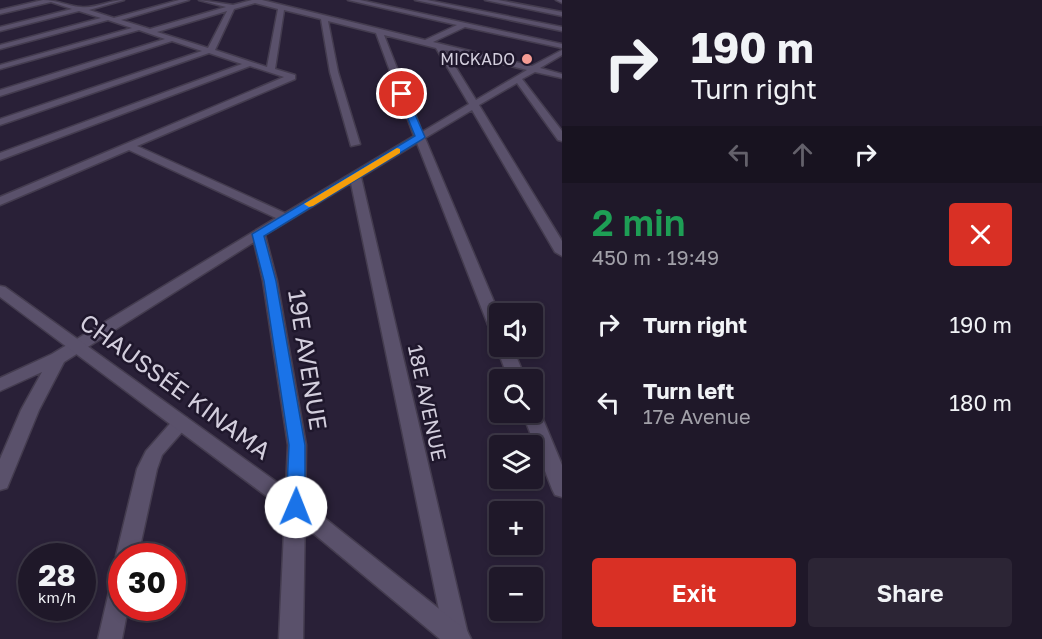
<!DOCTYPE html>
<meta charset="utf-8">
<style>
:root{--surface:#1f1829;--page:#2c2535;--text:#f1f3f6;--muted:#a1a0a8;--line:#3c3746;--accent:#d93025}
body{margin:0;font-family:"Golos Text",sans-serif;background:var(--page);color:var(--text);height:100vh;display:flex;flex-direction:column;font-size:22px;white-space:nowrap}
*{box-sizing:border-box;margin:0}
p{font-size:20px;color:var(--muted)}
.icon{flex:none;width:33px;height:33px;fill:none;stroke:currentColor;stroke-width:2;stroke-linecap:round;stroke-linejoin:round}
.map{position:relative;flex:1;overflow:hidden}
.sheet{display:flex;flex-direction:column;background:var(--surface);width:480px}
.sheet>*{flex:none}
.banner{background:#1f1829;color:var(--text);overflow:hidden}
.controls{position:absolute;left:489px;top:303px;display:grid;gap:12px}
.controls a{display:grid;place-items:center;width:54px;height:54px;border-radius:6px;background:var(--surface);box-shadow:0 3px 9px #0003,0 0 0 2px var(--line);font-size:30px}
.speed{position:absolute;left:18px;top:543px;display:flex;gap:12px;font-size:30px;font-weight:700;text-align:center}
.speed>*{display:grid;place-content:center;width:78px;height:78px;border-radius:50%;background:var(--surface);box-shadow:0 3px 9px #0003,0 0 0 2px var(--line);line-height:1}
.speed small{font-size:15px;font-weight:400}
.speed .limit{border:9px solid #d22;background:#fff;color:#111}
.pin{position:absolute;display:grid;place-items:center;width:51px;height:51px;color:#fff;margin:-26px;border:3px solid #fff;border-radius:50%;box-shadow:0 2px 6px #0007}
.me{position:absolute;width:66px;margin:-33px;rotate:1deg;stroke-linejoin:round;filter:drop-shadow(0 0 4px #0008)}
.turn{display:flex;align-items:center;gap:21px;height:126px;padding:0 30px;font-size:27px}
.turn .icon{width:78px;height:78px;stroke-width:2.5}
.turn b{display:block;font-size:42px;line-height:51px}
.lanes{display:flex;align-items:center;height:57px;padding:0 30px;background:#0003;justify-content:center;gap:30px;direction:ltr}
.lanes .off{opacity:.35}
.round{display:grid;place-items:center;flex:none;width:63px;height:63px;border-radius:6px;background:var(--page)}
.headline{display:flex;align-items:center;justify-content:space-between;height:102px;padding:0 30px}
h1{font-size:36px;font-weight:600;line-height:45px;color:#1e9e55}
.primary-button{display:flex;gap:12px;margin-top:auto;padding:12px 30px}
.primary-button a{flex:1;height:69px;border-radius:6px;background:var(--accent);color:#fff;font-size:24px;font-weight:600;line-height:69px;text-align:center}
.primary-button a+a{background:var(--page);color:var(--text)}
ul{padding:0;list-style:none}
li{display:flex;align-items:center;gap:18px;height:78px;padding:0 30px}
li div{flex:1}
li b{display:block;font-size:22px}
li em{font-style:normal}
main{display:flex;flex:1;min-height:0}
.map>svg:first-child{display:block}
.lines{fill:none;stroke-linecap:round;stroke-linejoin:round}
.minor-casing{stroke:#443c4f;stroke-width:3}
.tertiary-casing{stroke:#443c4f;stroke-width:3}
.minor{fill:#5a516b;fill-rule:evenodd}
.tertiary{fill:#5a516b;fill-rule:evenodd}
.route{fill:#1a73e8;stroke:#114b97;stroke-width:1.5}
.slow{fill:#f59e0b}
.poi-dot{fill:#f59c94;stroke:#1f172c;stroke-width:2}
.labels{text-anchor:middle;stroke-width:5;stroke-linejoin:round;paint-order:stroke}
.far-poi-label{font-size:16px;fill:#d3cedd;stroke:#1f172c;text-anchor:end}
.street-label{font-size:20px;fill:#d3cedd;stroke:#1f172c}
.near-street-label{font-size:24px;fill:#d3cedd;stroke:#1f172c}
</style>
<main>
<div class="map">
<svg width="562" height="639" viewBox="0 0 562 639">
<rect width="100%" height="100%" fill="#292037"/>
<g class="lines">
<defs>
<g id="minor">
<path d="M 43,0 C 58,0 67,6 81,7 C 94,9 110,0 124,0 L 89,10 L 114,18 L 179,0 L 189,0 L 121,20 L 150,29 L 226,7 L 199,0 L 233,5 L 252,0 L 262,0 L 425,40 L 457,25 L 348,0 L 360,0 L 562,44 L 562,48 L 465,27 L 433,42 L 532,66 L 562,50 L 562,55 L 540,68 L 562,74 L 562,78 L 535,72 L 522,79 L 562,131 L 562,141 L 558,140 L 517,83 L 479,105 L 562,241 L 562,256 L 555,252 L 472,110 L 425,138 L 500,316 L 500,340 L 492,335 L 417,143 L 361,177 L 469,639 L 445,639 L 351,183 L 265,235 L 277,281 L 306,445 L 303,639 L 279,639 L 288,445 L 263,281 L 254,242 L 64,362 L 39,410 L 7,488 L 0,490 L 0,459 L 21,410 L 42,372 L 0,391 L 0,378 L 52,354 L 276,218 L 129,150 L 0,205 L 0,197 L 284,77 L 250,66 L 0,160 L 0,153 L 242,64 L 209,53 L 0,125 L 0,119 L 202,51 L 172,41 L 0,96 L 0,90 L 165,39 L 139,30 L 0,69 L 0,65 L 132,28 L 108,20 L 0,49 L 0,45 L 101,18 L 79,11 L 0,31 L 0,27 L 72,9 L 51,2 L 0,14 L 0,10 ZM 255,3 L 278,9 L 267,67 L 215,50 L 234,9 ZM 284,10 L 321,19 L 330,72 L 351,146 L 360,144 L 338,72 L 328,21 L 376,33 L 414,136 L 285,213 L 137,146 L 295,79 L 295,75 L 275,69 ZM 227,11 L 208,48 L 157,32 ZM 384,35 L 436,48 L 469,104 L 422,132 ZM 445,50 L 527,70 L 476,100 Z"/>
<path d="M 415,0 L 427,0 L 562,27 L 562,31 Z"/>
<path d="M 485,0 L 498,0 L 562,12 L 562,16 Z"/>
<path d="M 556,0 L 562,0 L 562,3 Z"/>
<path d="M 500,342 L 500,346 L 512,346 L 526,380 L 509,380 L 496,346 Z"/>
<path d="M 532,406 L 537,407 L 540,412 L 562,465 L 562,497 L 555,495 L 552,489 L 522,412 L 532,412 Z"/>
<path d="M 181,416 L 187,418 L 190,423 L 162,455 L 157,469 L 138,556 L 122,556 L 122,564 L 119,563 L 116,556 L 137,469 L 146,451 L 175,418 Z"/>
<path d="M 122,573 L 122,608 L 128,608 L 122,639 L 98,639 L 111,583 L 114,576 Z"/>
</g>
<path id="tertiary" d="M 0,286 L 5,287 L 303,501 L 467,631 L 471,639 L 440,639 L 289,513 L 0,297 Z"/>
</defs>
<use href="#minor" class="minor-casing"/>
<use href="#tertiary" class="tertiary-casing"/>
<use href="#minor" class="minor"/>
<use href="#tertiary" class="tertiary"/>
</g>
<path class="route" d="M 402,92 L 406,94 L 425,137 L 423,139 L 264,236 L 276,281 L 305,445 L 305,507 L 302,513 L 296,515 L 289,513 L 286,507 L 289,445 L 264,281 L 252,234 L 415,136 L 398,94 Z"/>
<path class="slow" d="M 397,148 L 400,149 L 400,153 L 313,206 L 309,207 L 304,204 Z"/>
<circle class="poi-dot" cx="527" cy="59" r="6"/>
<g class="labels">
<g class="far-poi-label">
<text x="515" y="65">MICKADO</text>
</g>
<g class="street-label">
<text transform="translate(427 403) rotate(78)" y="7">18E AVENUE</text>
</g>
<g class="near-street-label">
<text transform="translate(307 360) rotate(81)" y="8">19E AVENUE</text>
<text transform="translate(175 387) rotate(36)" y="8">CHAUSSÉE KINAMA</text>
</g>
</g>
</svg>
<div class="controls">
<a><svg class="icon" aria-label="sound" viewBox="0 0 24 24"><path d="M4 9h4l5-4v14l-5-4H4zM17 9q2 3 0 6"/></svg></a>
<a><svg class="icon" aria-label="search" viewBox="0 0 24 24"><circle cx="10" cy="10" r="6"/><path d="M15 15l6 6"/></svg></a>
<a><svg class="icon" aria-label="layers" viewBox="0 0 24 24"><path d="M12 4l9 5-9 5-9-5zM3 14l9 5 9-5"/></svg></a>
<a>+</a>
<a>−</a>
</div>
<div class="speed"><div>28<small>km/h</small></div><div class="limit">30</div></div>
<div class="pin" style="left:402px;top:94px;background:#d93025"><svg class="icon" aria-label="arrive" viewBox="0 0 24 24"><path d="M6 21V4h12l-3 4 3 4H6"/></svg></div>
<svg class="me" style="left:296px;top:507px" viewBox="-20 -20 40 40"><circle r="19" fill="#fff"/><path d="M0-13L10 11 0 6-10 11z" fill="#1a73e8"/></svg>
</div>
<section class="sheet">
<div class="banner">
<div class="turn"><svg class="icon" aria-label="right" viewBox="0 0 24 24"><path d="M7 20v-9h11M14 6l5 5-5 5"/></svg><div><b>190 m</b>Turn right</div></div>
<div class="lanes"><svg class="icon off" aria-label="left" viewBox="0 0 24 24"><path d="M17 20v-9H6M10 6l-5 5 5 5"/></svg><svg class="icon off" aria-label="ahead" viewBox="0 0 24 24"><path d="M12 20V5M6 11l6-6 6 6"/></svg><svg class="icon" aria-label="right" viewBox="0 0 24 24"><path d="M7 20v-9h11M14 6l5 5-5 5"/></svg></div>
</div>
<div class="headline"><div><h1>2 min</h1><p>450 m · 19:49</p></div><a class="round" style="background:#d93025;color:#fff"><svg class="icon" aria-label="close" viewBox="0 0 24 24"><path d="M6 6l12 12M18 6L6 18"/></svg></a></div>
<ul>
<li><svg class="icon" aria-label="right" viewBox="0 0 24 24"><path d="M7 20v-9h11M14 6l5 5-5 5"/></svg><div><b>Turn right</b></div><em>190 m</em></li>
<li><svg class="icon" aria-label="left" viewBox="0 0 24 24"><path d="M17 20v-9H6M10 6l-5 5 5 5"/></svg><div><b>Turn left</b><p>17e Avenue</p></div><em>180 m</em></li>
</ul>
<div class="primary-button"><a>Exit</a><a>Share</a></div>
</section>
</main>
